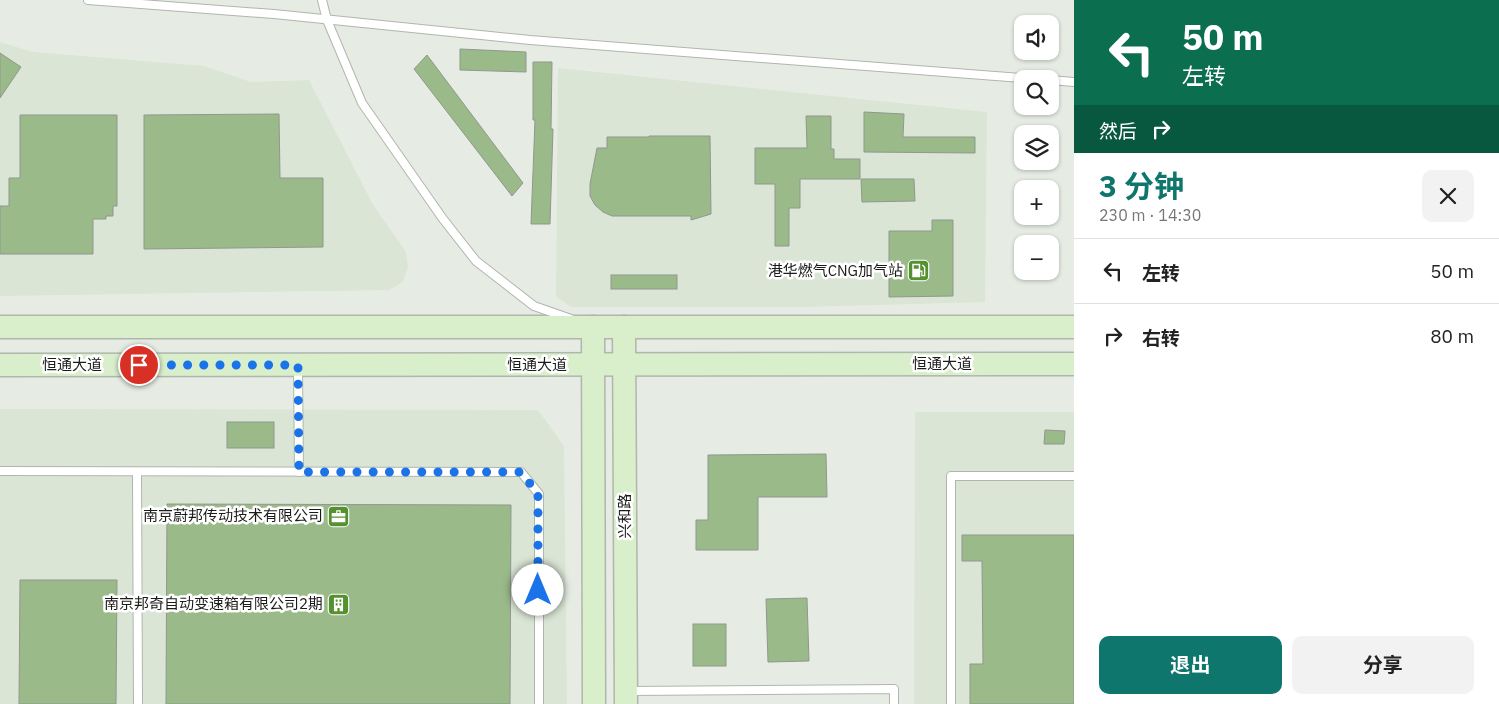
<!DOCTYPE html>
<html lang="zh">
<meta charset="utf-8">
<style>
:root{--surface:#fff;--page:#f2f2f2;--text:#222;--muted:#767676;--line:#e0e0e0;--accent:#0f766e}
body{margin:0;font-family:"IBM Plex Sans","Noto Sans SC",sans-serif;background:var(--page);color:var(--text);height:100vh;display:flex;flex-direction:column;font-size:19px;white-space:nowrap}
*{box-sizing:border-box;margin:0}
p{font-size:16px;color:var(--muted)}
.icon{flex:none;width:28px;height:28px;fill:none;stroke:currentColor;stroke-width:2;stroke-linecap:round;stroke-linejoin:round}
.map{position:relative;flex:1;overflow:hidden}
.panel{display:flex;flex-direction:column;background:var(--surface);width:425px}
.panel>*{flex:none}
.top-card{background:#0b6e4f;color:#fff;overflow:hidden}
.buttons{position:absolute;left:1014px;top:15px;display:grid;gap:10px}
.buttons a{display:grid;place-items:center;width:45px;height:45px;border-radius:10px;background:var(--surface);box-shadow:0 1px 4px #0004;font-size:25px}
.pin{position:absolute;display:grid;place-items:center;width:42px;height:42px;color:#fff;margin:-21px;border:2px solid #fff;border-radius:50%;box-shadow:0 1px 5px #0007}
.me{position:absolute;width:55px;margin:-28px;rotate:0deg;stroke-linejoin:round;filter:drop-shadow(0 0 4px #0008)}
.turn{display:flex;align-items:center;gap:18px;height:105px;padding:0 25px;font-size:22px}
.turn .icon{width:65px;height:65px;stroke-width:2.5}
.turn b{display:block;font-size:35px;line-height:42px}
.then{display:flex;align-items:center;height:48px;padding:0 25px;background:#0003;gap:10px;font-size:19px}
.round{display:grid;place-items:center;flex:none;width:52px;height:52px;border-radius:10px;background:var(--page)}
.overview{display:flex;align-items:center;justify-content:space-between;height:85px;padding:0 25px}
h1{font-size:30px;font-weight:700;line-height:38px;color:var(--accent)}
.button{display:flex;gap:10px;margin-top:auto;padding:10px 25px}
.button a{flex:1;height:58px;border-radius:10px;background:var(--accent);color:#fff;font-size:20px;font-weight:700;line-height:58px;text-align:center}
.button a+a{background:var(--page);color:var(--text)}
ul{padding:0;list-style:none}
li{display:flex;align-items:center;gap:15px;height:65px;padding:0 25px;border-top:1px solid var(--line)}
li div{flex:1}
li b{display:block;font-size:19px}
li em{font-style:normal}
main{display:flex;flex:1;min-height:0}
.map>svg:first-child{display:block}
.built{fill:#dae5d5}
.building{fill:#9aba8a;stroke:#91978f}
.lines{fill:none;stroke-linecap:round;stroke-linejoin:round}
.lane-casing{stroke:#b0b6ad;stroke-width:10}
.secondary-casing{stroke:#b0b6ad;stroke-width:25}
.lane{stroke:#fff;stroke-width:8}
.secondary{stroke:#d9eecb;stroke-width:22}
.route{stroke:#1a73e8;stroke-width:9;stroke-dasharray:0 16.2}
.labels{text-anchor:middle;stroke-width:5;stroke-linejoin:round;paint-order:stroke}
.poi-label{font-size:15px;fill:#1a1c19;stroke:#fff;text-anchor:end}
.street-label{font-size:15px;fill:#1a1c19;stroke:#fff}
</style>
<main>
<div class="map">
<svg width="1074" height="704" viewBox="0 0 1074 704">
<rect width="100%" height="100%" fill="#e6ece3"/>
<g class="built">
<path d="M 0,42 L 33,52 L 204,66 L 251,82 L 309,80 L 372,203 L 406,252 L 408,267 L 403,282 L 389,290 L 0,296 Z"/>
<path d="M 558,68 L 987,112 L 985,302 L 803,307 L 571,307 L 556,296 Z"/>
<path d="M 0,409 L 538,410 L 564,446 L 567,704 L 0,704 Z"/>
<path d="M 915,412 L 1074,412 L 1074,704 L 914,704 Z"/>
</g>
<g class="building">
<path d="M 460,49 L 526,52 L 526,72 L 460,70 Z"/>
<path d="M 0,53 L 21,67 L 0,98 Z"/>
<path d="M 427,55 L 523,183 L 512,196 L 414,69 Z"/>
<path d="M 533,62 L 552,62 L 551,129 L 553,129 L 550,224 L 531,224 L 535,120 L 533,120 Z"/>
<path d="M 864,112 L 904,114 L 903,137 L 975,137 L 975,153 L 864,152 Z"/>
<path d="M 279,114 L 280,178 L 323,178 L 323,247 L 144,249 L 144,115 Z"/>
<path d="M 20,115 L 117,115 L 117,206 L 113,206 L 113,216 L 106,216 L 106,219 L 93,219 L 93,254 L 0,254 L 0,206 L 9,206 L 9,178 L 20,178 Z"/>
<path d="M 806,116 L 831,116 L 831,149 L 834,149 L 834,159 L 860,159 L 860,179 L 800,179 L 800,208 L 789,208 L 789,246 L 775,246 L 775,184 L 755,184 L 755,148 L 807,148 Z"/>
<path d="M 649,136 L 710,136 L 711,214 L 691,220 L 691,216 L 612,216 L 603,212 L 595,205 L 590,196 L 590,184 L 597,148 L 607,148 L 607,137 L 649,137 Z"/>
<path d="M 861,179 L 914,179 L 915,201 L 862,202 Z"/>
<path d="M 932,220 L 953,220 L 953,296 L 889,297 L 889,231 L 932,231 Z"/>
<rect x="611" y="275" width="66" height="14"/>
<rect x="227" y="422" width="47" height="26"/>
<path d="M 1045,430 L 1065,431 L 1064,444 L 1044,444 Z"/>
<path d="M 826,454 L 827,497 L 758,497 L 758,550 L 696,550 L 696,520 L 708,520 L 708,455 Z"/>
<path d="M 167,504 L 511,505 L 510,704 L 166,704 Z"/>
<path d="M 962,535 L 1074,535 L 1074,704 L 970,704 L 970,664 L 983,664 L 982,561 L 962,561 Z"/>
<path d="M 20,580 L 117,580 L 116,704 L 19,704 Z"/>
<path d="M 807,598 L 809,661 L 768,662 L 766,599 Z"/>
<rect x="693" y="624" width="33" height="42"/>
</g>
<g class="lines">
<defs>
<g id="lane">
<path d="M 88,0 L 274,14 L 530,40 L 1033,79"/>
<path d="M 322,0 L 327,20 L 362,103 L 443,219 L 476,261 L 534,306 L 571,319"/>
<path d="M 1050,80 L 1074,82"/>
<path d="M 298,367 L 299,472"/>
<path d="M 0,471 L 521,472 L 539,494 L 539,704"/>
<path d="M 137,472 L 138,704"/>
<path d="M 628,691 L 894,689 L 894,704"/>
<path d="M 951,704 L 951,476 L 1074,476"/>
</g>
<g id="secondary">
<path d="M 0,327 L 1074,327"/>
<path d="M 593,327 L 594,704"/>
<path d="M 624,327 L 626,704"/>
<path d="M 0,365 L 1074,364"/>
</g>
</defs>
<use href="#lane" class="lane-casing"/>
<use href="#secondary" class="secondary-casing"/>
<use href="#lane" class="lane"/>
<use href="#secondary" class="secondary"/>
</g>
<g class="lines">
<path class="route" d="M 139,365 L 298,365 L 299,472 L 521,472 L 538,494 L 538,590"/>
</g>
<defs>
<symbol id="fuel-square" viewBox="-11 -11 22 22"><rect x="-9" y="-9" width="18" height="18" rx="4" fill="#56912f" stroke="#fff"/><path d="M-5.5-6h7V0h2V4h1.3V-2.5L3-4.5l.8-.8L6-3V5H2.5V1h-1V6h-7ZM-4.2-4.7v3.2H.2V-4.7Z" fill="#fff"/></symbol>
<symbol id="office-square" viewBox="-11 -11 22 22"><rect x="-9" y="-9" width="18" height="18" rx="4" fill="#56912f" stroke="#fff"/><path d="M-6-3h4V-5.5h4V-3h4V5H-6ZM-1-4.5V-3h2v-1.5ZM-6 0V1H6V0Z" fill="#fff"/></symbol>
<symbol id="building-square" viewBox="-11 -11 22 22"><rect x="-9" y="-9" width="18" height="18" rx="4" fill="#56912f" stroke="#fff"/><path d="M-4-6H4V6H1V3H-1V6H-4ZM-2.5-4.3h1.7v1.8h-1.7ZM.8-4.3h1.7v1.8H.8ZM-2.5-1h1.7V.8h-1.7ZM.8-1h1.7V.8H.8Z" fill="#fff"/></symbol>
</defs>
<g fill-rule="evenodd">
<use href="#fuel-square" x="906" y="258" width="25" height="25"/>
<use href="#office-square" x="326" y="504" width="25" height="25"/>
<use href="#building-square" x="326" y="592" width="25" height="25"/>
</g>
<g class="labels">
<g class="poi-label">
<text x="903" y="276">港华燃气CNG加气站</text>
<text x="323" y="521">南京蔚邦传动技术有限公司</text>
<text x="323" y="609">南京邦奇自动变速箱有限公司2期</text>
</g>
<g class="street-label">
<text x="942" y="369">恒通大道</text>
<text x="72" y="370">恒通大道</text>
<text x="537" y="370">恒通大道</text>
<text transform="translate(625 516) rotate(-90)" y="5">兴和路</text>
</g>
</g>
</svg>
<div class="buttons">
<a><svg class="icon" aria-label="sound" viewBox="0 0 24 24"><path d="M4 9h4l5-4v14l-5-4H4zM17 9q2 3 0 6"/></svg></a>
<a><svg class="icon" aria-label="search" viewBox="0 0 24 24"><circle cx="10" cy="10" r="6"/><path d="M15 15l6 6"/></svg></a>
<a><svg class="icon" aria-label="layers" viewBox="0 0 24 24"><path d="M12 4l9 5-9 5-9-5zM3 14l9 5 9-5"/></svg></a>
<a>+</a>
<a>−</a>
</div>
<div class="pin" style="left:139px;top:365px;background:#d93025"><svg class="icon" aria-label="arrive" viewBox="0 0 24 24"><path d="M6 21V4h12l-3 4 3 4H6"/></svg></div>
<svg class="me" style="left:538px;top:590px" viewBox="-20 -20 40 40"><circle r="19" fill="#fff"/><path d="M0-13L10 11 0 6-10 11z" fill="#1a73e8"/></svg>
</div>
<section class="panel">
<div class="top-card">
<div class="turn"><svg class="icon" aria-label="left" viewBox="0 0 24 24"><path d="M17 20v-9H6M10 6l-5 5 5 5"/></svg><div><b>50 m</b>左转</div></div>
<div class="then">然后<svg class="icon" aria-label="right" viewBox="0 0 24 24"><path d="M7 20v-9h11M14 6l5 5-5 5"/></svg></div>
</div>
<div class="overview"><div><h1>3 分钟</h1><p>230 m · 14:30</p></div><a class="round"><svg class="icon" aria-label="close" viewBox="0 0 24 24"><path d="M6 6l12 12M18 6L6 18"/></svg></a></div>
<ul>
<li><svg class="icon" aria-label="left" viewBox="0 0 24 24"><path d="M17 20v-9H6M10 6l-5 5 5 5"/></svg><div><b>左转</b></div><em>50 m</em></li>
<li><svg class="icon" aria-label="right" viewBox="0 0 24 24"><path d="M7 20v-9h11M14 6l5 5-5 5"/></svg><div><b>右转</b></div><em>80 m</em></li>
</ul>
<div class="button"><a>退出</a><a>分享</a></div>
</section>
</main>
